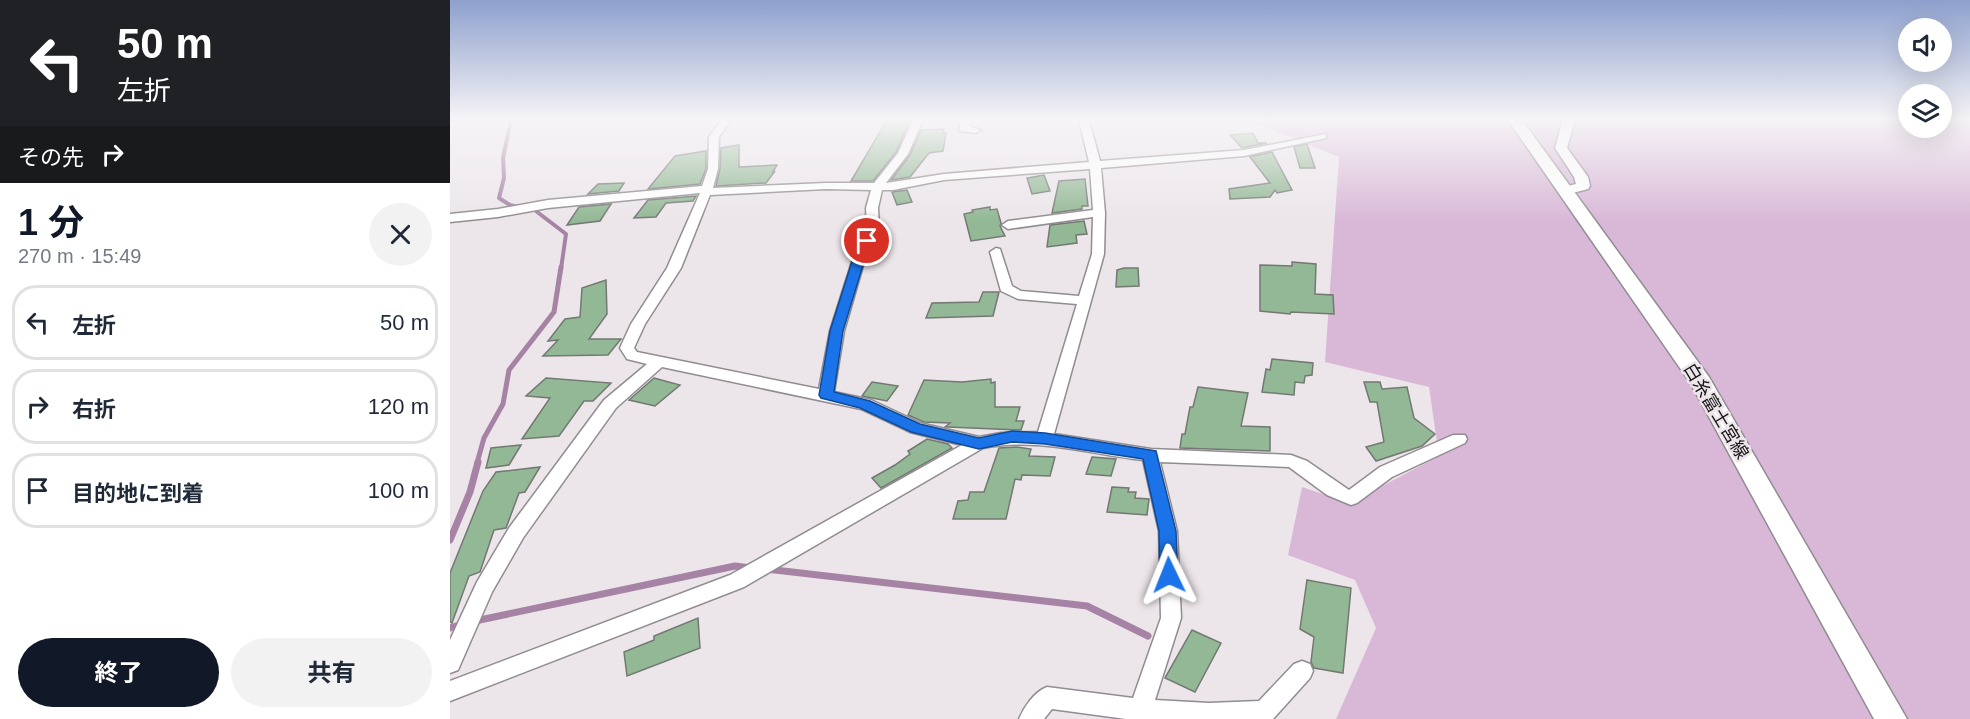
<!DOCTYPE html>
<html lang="ja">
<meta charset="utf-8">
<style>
:root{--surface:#fff;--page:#f2f2f3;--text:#1f2937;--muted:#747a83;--line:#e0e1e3;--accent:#111827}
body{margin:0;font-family:Arial,"Noto Sans JP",sans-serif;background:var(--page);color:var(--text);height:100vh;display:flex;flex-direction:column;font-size:22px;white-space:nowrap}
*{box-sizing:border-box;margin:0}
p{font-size:20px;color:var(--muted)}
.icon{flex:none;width:33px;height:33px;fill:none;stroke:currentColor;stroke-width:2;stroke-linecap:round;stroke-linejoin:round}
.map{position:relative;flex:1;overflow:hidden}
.sheet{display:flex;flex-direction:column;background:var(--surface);width:450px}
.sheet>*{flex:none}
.banner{background:#202124;color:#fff;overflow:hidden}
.fabs{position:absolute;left:1448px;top:18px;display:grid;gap:12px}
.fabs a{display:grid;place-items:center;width:54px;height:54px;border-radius:50%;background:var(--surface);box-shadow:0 6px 24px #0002;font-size:30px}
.pin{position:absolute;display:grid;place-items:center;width:51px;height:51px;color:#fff;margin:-26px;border:3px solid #fff;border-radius:50%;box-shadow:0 2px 6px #0007}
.me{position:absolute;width:66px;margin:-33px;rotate:358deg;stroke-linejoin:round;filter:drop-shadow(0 0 4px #0008)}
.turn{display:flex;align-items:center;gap:21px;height:126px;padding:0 18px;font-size:27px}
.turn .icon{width:78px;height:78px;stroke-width:2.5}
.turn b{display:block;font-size:42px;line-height:51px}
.then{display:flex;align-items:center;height:57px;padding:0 18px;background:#0003;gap:12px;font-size:22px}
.round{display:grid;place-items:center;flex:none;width:63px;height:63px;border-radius:32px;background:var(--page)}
.head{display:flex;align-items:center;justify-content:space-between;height:102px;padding:0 18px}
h1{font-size:36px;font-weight:700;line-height:45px;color:var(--accent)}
.primary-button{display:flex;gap:12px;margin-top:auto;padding:12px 18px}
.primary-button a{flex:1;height:69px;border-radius:36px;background:var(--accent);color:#fff;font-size:24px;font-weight:700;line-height:69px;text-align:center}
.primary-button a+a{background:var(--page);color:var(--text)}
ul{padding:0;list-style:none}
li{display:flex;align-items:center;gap:18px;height:75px;margin:0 12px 9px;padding:0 6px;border:3px solid var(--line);border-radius:24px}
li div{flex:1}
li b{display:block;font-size:22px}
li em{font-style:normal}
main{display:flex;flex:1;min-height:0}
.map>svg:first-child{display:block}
.green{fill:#d9b8d7}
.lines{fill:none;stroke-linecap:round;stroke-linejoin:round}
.stream-far2{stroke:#a683a4;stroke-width:4}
.stream-far1{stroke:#a683a4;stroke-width:5}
.stream{stroke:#a683a4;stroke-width:7}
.building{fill:#93b895;stroke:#737873;stroke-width:1.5}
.minor-casing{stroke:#918c91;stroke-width:3}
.tertiary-casing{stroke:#918c91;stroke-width:3}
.secondary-casing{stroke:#918c91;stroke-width:3}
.minor{fill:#fff;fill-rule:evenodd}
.tertiary{fill:#fff;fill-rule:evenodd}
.secondary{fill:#fff;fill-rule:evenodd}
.route{fill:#1a73e8;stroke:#114b97;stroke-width:1.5}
.labels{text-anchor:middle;stroke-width:5;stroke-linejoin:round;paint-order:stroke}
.street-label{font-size:18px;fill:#161416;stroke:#ece6eb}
</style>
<main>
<section class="sheet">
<div class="banner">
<div class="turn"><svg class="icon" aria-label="left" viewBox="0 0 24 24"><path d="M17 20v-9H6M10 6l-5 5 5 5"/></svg><div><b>50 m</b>左折</div></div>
<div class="then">その先<svg class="icon" aria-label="right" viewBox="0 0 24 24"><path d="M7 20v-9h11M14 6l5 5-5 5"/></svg></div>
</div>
<div class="head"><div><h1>1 分</h1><p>270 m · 15:49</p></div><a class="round"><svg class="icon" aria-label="close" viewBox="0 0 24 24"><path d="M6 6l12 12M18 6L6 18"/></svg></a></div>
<ul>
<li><svg class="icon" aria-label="left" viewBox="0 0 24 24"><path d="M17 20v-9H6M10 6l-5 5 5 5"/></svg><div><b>左折</b></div><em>50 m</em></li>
<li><svg class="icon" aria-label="right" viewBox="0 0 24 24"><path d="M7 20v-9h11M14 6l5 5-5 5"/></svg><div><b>右折</b></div><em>120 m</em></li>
<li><svg class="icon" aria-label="arrive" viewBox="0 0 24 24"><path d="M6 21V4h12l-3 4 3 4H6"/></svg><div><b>目的地に到着</b></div><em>100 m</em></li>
</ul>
<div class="primary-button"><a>終了</a><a>共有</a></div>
</section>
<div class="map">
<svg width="1520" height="719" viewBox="0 0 1520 719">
<rect width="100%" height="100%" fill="#ece6eb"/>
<path class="green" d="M 799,120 L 1458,120 L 1458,128 L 1491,128 L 1491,120 L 1520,120 L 1520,719 L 886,719 L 926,628 L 905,580 L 838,555 L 852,487 L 900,503 L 989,456 L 979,387 L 875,362 L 889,157 Z"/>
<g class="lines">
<g class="stream-far2">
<path d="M 61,120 L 53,158 L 54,178 L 49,198 L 60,205 L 73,208"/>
<path d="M 82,208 L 116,234 L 111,269"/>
</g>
<path class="stream-far1" d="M 27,463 L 34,438 L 53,404 L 59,370 L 104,312 L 111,267"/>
<g class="stream">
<path d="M 0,540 L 20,492 L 28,462"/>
<path d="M 316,569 L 637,606 L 698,636"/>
<path d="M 25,621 L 285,566 L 301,568"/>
<path d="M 0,628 L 13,624"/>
</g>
</g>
<g class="building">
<path d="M 437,120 L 460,120 L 446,152 L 423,181 L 401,181 Z"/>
<path d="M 494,129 L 493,133 L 496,133 L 493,151 L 479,153 L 460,177 L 441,180 L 460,155 L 471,130 Z"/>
<path d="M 803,133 L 808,143 L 817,143 L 792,148 L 780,135 Z"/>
<path d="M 857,144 L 865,168 L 850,168 L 844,147 Z"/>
<path d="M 289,145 L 289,167 L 327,165 L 323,172 L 325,171 L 316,183 L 266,186 L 270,169 L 271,148 Z"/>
<path d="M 256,151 L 256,169 L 250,184 L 198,189 L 225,156 Z"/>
<path d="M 822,152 L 842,190 L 827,193 L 825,190 L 820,197 L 780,199 L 779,189 L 820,183 L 800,157 Z"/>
<path d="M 594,175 L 600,191 L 582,194 L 577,178 Z"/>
<path d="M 635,179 L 638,206 L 632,206 L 632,209 L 602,213 L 609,181 Z"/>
<path d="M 174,183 L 169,191 L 138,194 L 148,184 Z"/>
<path d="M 457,190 L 462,202 L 447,205 L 442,192 Z"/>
<path d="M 246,196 L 243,201 L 216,203 L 206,217 L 184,218 L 198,200 Z"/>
<path d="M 161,204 L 150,221 L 117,225 L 129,207 Z"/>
<path d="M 540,207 L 540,210 L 547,209 L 551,223 L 550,226 L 555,236 L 521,241 L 514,214 L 523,212 L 522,210 Z"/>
<path d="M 634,221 L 637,234 L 626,235 L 627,243 L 597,247 L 600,225 Z"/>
<path d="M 842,262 L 866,264 L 865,294 L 883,295 L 884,314 L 841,312 L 840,314 L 810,311 L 810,265 L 842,266 Z"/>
<path d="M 674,268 L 688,268 L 689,286 L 666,287 L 667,270 Z"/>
<path d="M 156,280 L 157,314 L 139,339 L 171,339 L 158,355 L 93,356 L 108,340 L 98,341 L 115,319 L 130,317 L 132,288 Z"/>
<path d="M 533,292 L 549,292 L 543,316 L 476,318 L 482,303 L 529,302 Z"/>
<path d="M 822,359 L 863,363 L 862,375 L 855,376 L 854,383 L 845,382 L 844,395 L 812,392 L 816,369 L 820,370 Z"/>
<path d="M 96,378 L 161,383 L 143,401 L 134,401 L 109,436 L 72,439 L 100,398 L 76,396 Z"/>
<path d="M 204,378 L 230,385 L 205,406 L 179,400 Z"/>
<path d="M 541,379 L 541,383 L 545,382 L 545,407 L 570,407 L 566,421 L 574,421 L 571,430 L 498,427 L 495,427 L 500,423 L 474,422 L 458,415 L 474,380 L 512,382 Z"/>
<path d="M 422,382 L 448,386 L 437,401 L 412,396 Z"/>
<path d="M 914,382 L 930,382 L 932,389 L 957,387 L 964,418 L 985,434 L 972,446 L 926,461 L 916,447 L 934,442 L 927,402 L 920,402 Z"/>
<path d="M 748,387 L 798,393 L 791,426 L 820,427 L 820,451 L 730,448 L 732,434 L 735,434 L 740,407 L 743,407 Z"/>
<path d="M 477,439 L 498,444 L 502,448 L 431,488 L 422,478 L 445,465 L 460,454 L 458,451 Z"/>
<path d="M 71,445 L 59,465 L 36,468 L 41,448 Z"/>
<path d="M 567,447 L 581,449 L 579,456 L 605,457 L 600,476 L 572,475 L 571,480 L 565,479 L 556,519 L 503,519 L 508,501 L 518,500 L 520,492 L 534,492 L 549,448 Z"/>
<path d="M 642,457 L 666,459 L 661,476 L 636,474 Z"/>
<path d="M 90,467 L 75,492 L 69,493 L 56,528 L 44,530 L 30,572 L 19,576 L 2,623 L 0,622 L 0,573 L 33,491 L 46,472 Z"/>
<path d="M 662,487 L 679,488 L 678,492 L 686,492 L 685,498 L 699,499 L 697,515 L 657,512 Z"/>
<path d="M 857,580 L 901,588 L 893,673 L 864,668 L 861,662 L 864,637 L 850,629 Z"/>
<path d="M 248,618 L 250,648 L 177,676 L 174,652 L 204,640 L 204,636 Z"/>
<path d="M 742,630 L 771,643 L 745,692 L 715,678 Z"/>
</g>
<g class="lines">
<defs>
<g id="minor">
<path d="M 271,120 L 281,120 L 269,137 L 268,169 L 263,188 L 376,183 L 424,183 L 448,153 L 463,120 L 473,120 L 458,154 L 436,183 L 494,174 L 639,162 L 629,120 L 639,120 L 650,161 L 794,150 L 876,134 L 876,138 L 794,156 L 651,168 L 655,213 L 654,254 L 604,434 L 701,449 L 841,455 L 857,461 L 899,490 L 930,467 L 1003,435 L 1015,435 L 1017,439 L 1015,443 L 942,477 L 907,503 L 901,505 L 877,495 L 839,467 L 710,462 L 727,531 L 731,618 L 705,700 L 759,703 L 809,701 L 844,664 L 852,661 L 860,664 L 863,671 L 860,678 L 823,719 L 676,719 L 602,709 L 594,719 L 569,719 C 574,707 584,692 597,687 L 683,698 L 711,618 L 709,531 L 693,460 C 639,454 588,437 533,448 L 294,587 L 0,701 L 0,681 L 280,575 L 512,445 L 460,432 L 411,409 L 212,367 L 166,408 L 73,538 L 42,592 L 8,670 L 0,673 L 0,640 L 27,582 L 59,528 L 154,400 L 197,364 L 177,359 L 170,348 L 181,324 L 217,268 L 250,193 L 98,208 L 48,217 L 0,222 L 0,214 L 48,209 L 98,200 L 252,186 L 258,169 L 259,137 ZM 640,169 L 643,210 L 558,221 L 552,225 L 558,229 L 643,217 L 642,254 L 629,296 L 571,291 L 562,286 L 550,249 L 546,248 L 540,252 L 551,291 L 568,299 L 627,304 L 588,432 L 551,433 L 529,437 L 470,423 L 421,400 L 384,392 L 394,331 L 417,252 L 429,230 L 428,208 L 432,190 L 443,190 L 494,180 ZM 376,189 L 421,190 L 416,208 L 417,230 L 405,252 L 380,331 L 369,389 L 187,352 L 184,348 L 195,324 L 231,268 L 260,195 Z"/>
<path d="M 511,120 L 521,120 L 519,126 L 531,130 L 526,133 L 509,131 Z"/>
</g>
<path id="tertiary" d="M 1113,120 L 1125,120 L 1117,148 L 1138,177 L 1140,186 L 1138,189 L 1115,195 L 1108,191 L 1110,188 L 1126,184 L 1124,177 L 1105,148 Z"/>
<path id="secondary" d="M 1058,120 L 1072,120 L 1259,377 L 1457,719 L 1424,719 L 1241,384 Z"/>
</defs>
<use href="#minor" class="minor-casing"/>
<use href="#tertiary" class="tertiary-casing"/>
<use href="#secondary" class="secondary-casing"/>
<use href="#minor" class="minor"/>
<use href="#tertiary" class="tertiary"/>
<use href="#secondary" class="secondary"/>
</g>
<linearGradient id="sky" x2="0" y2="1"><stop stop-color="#8da0cd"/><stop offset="0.54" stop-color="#f6f4f6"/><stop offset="1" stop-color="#f6f4f6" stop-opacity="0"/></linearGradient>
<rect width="1520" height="221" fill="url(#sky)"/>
<path class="route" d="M 417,238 L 423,241 L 417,252 L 393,331 L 384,392 L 420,401 L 470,424 L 529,438 L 562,431 L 595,433 L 706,451 L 726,531 L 728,575 L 726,580 L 719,582 L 713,580 L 710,575 L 709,531 L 693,459 L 595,444 L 562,442 L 529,449 L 461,432 L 410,408 L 371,398 L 369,395 L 380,331 L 405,252 L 413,239 Z"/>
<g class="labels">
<g class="street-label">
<text transform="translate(1266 411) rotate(59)" y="6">白糸富士宮線</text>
</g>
</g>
</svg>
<div class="fabs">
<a><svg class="icon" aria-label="sound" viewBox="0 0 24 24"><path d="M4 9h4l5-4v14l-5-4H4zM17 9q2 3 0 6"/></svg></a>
<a><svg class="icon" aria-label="layers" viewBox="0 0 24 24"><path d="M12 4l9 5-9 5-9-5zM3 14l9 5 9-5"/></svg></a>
</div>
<div class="pin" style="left:417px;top:241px;background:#d93025"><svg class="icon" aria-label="arrive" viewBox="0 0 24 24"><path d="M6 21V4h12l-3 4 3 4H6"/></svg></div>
<svg class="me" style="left:719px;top:575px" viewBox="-20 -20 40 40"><path d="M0-17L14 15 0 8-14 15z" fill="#1a73e8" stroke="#fff" stroke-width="4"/></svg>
</div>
</main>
